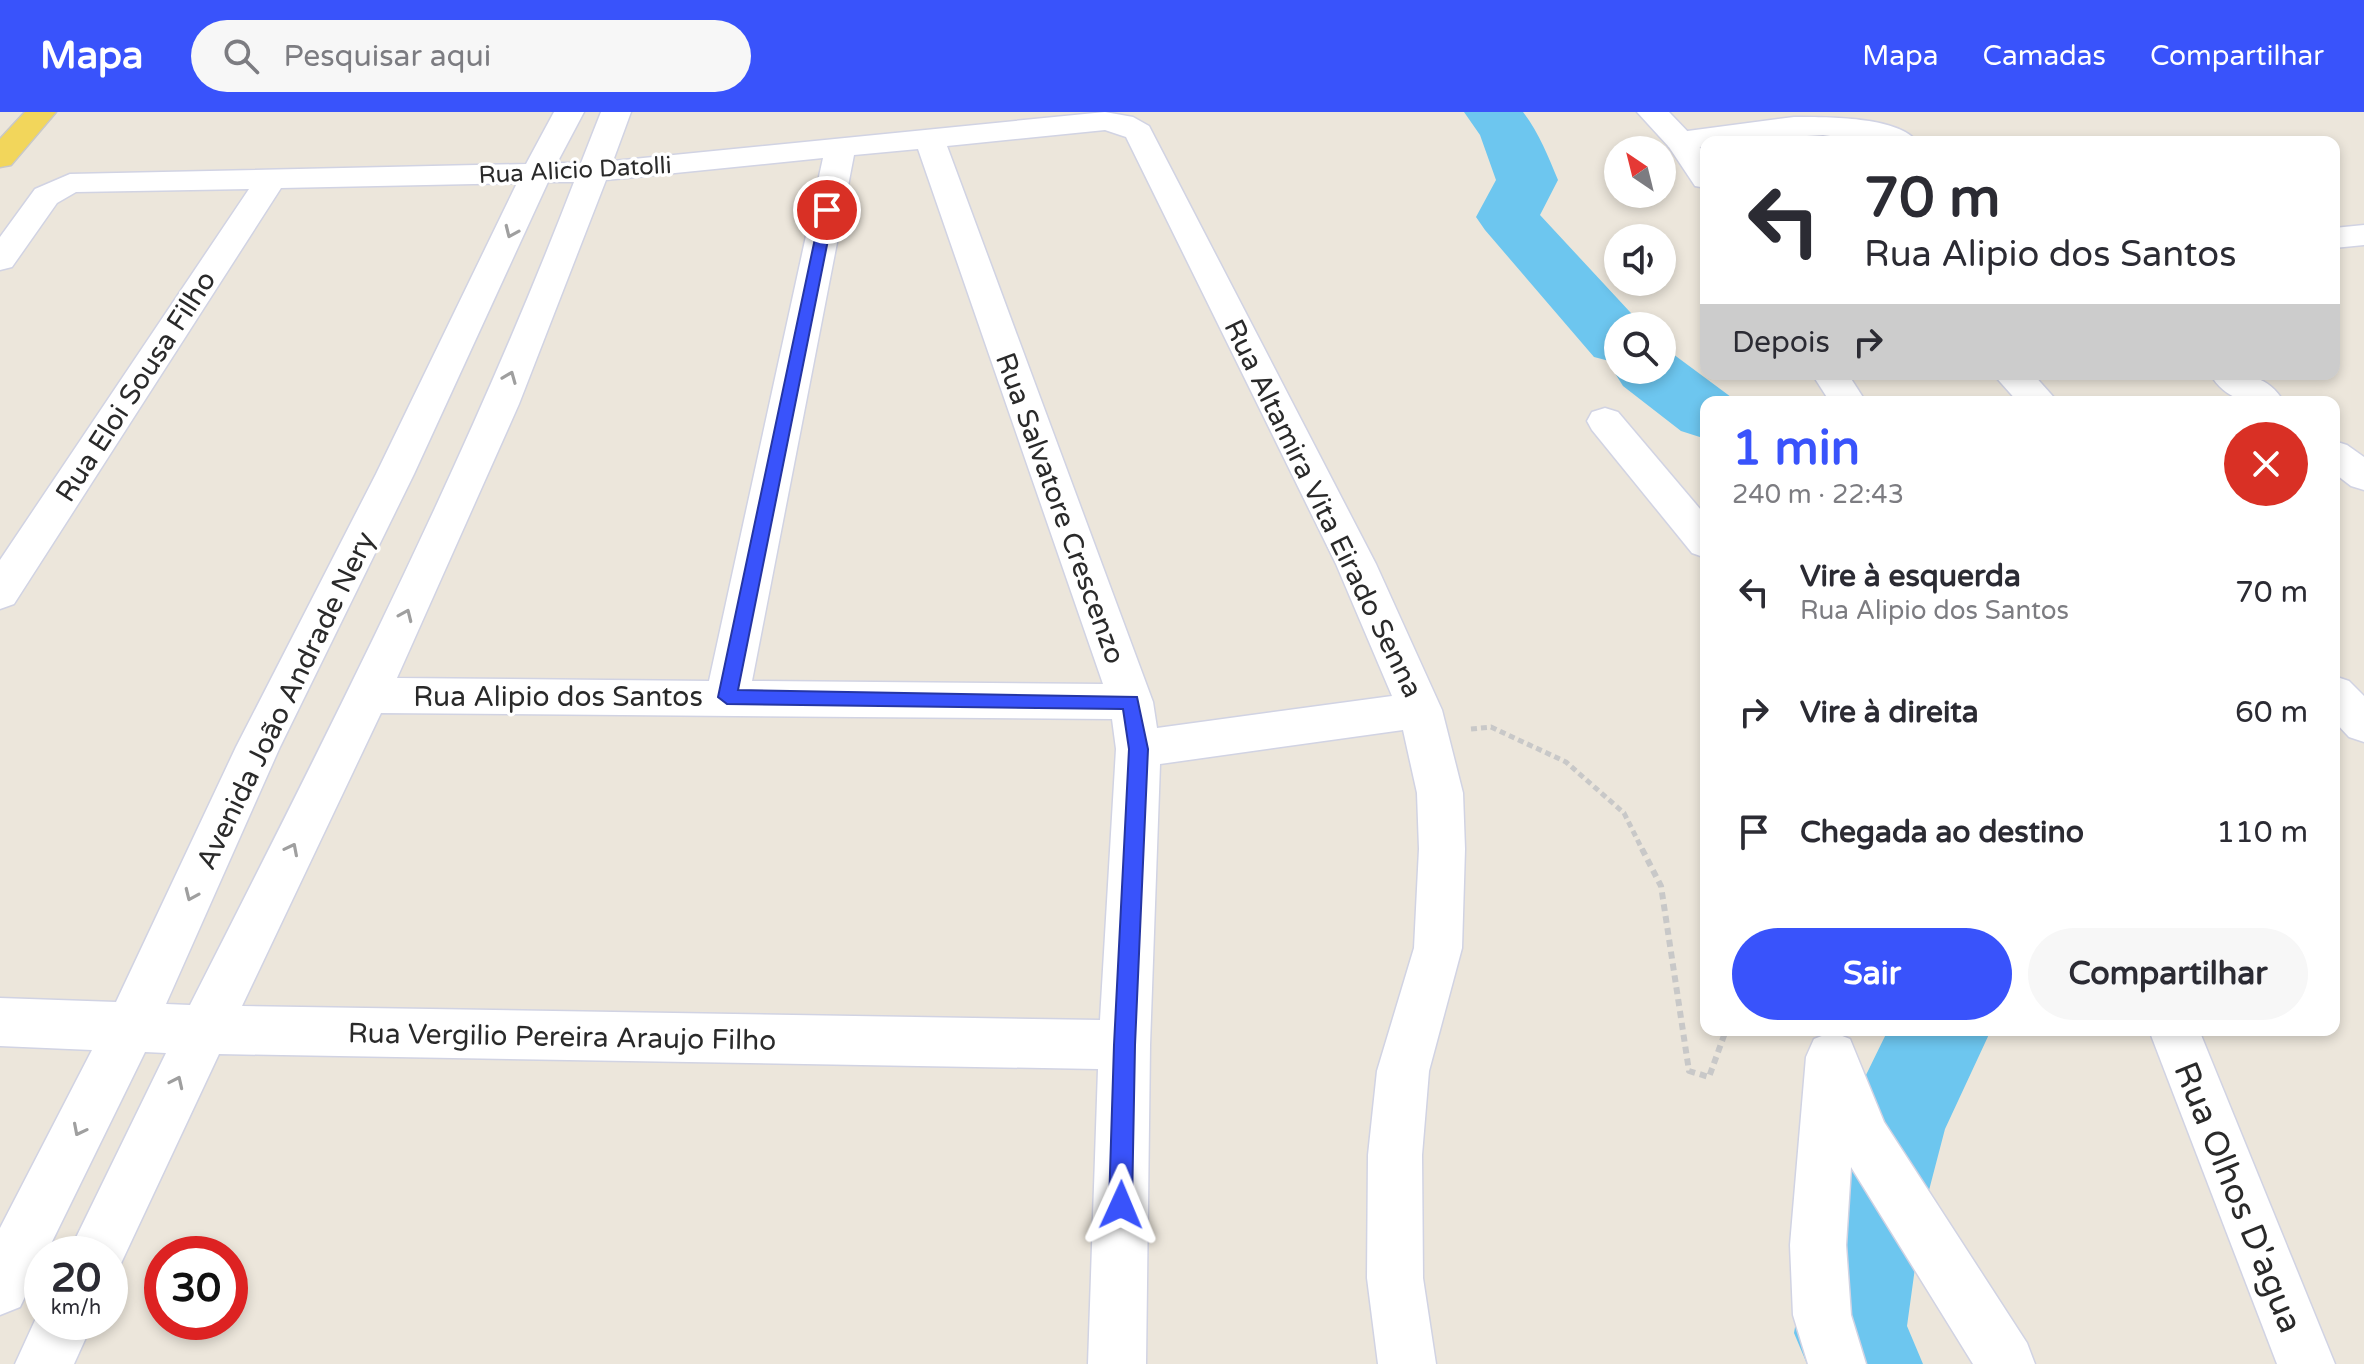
<!DOCTYPE html>
<html lang="pt">
<meta charset="utf-8">
<style>
:root{--surface:#fff;--page:#f7f7f7;--text:#2b2b33;--muted:#7c7c81;--accent:#3953fb}
body{margin:0;font-family:"Varela Round",sans-serif;background:var(--page);color:var(--text);height:100vh;display:flex;flex-direction:column;font-size:30px;white-space:nowrap}
*{box-sizing:border-box;margin:0}
p{font-size:26px;color:var(--muted)}
.icon{flex:none;width:44px;height:44px;fill:none;stroke:currentColor;stroke-width:2;stroke-linecap:round;stroke-linejoin:round}
.map{position:relative;flex:1;overflow:hidden}
.sheet{position:absolute;left:1700px;top:284px;width:640px;height:640px;display:flex;flex-direction:column;background:var(--surface);border-radius:16px;box-shadow:0 4px 12px #0003}
.sheet>*{flex:none}
.top-card{position:absolute;left:1700px;top:24px;width:640px;height:244px;border-radius:16px;box-shadow:0 4px 12px #0003;background:#fff;color:var(--text);overflow:hidden}
.needle{width:52px;rotate:325deg}
.fabs{position:absolute;left:1604px;top:24px;display:grid;gap:16px}
.fabs a{display:grid;place-items:center;width:72px;height:72px;border-radius:50%;background:var(--surface);box-shadow:0 4px 12px #0003;font-size:40px}
.speed{position:absolute;left:24px;top:1124px;display:flex;gap:16px;font-size:40px;font-weight:700;text-align:center}
.speed>*{display:grid;place-content:center;width:104px;height:104px;border-radius:50%;background:var(--surface);box-shadow:0 4px 12px #0003;line-height:1}
.speed small{font-size:20px;font-weight:400}
.speed .limit{border:12px solid #d22;background:#fff;color:#111}
.pin{position:absolute;display:grid;place-items:center;width:68px;height:68px;color:#fff;margin:-34px;border:4px solid #fff;border-radius:50%;box-shadow:0 2px 8px #0007}
.me{position:absolute;width:88px;margin:-44px;rotate:1deg;stroke-linejoin:round;filter:drop-shadow(0 0 6px #0008)}
.turn{display:flex;align-items:center;gap:28px;height:168px;padding:0 32px;font-size:36px}
.turn .icon{width:104px;height:104px;stroke-width:2.5}
.turn b{display:block;font-size:56px;line-height:68px}
.then{display:flex;align-items:center;height:76px;padding:0 32px;background:#0003;gap:16px;font-size:30px}
.round{display:grid;place-items:center;flex:none;width:84px;height:84px;border-radius:42px;background:var(--page)}
.summary{display:flex;align-items:center;justify-content:space-between;height:136px;padding:0 32px}
h1{font-size:48px;font-weight:700;line-height:60px;color:var(--accent)}
.action{display:flex;gap:16px;margin-top:auto;padding:16px 32px}
.action a{flex:1;height:92px;border-radius:48px;background:var(--accent);color:#fff;font-size:32px;font-weight:700;line-height:92px;text-align:center}
.action a+a{background:var(--page);color:var(--text)}
ul{padding:0;list-style:none}
li{display:flex;align-items:center;gap:24px;height:120px;padding:0 32px}
li div{flex:1}
li b{display:block;font-size:30px}
li em{font-style:normal}
header{display:flex;align-items:center;gap:48px;box-sizing:border-box;height:112px;padding:0 40px;background:var(--accent);color:#fff}
header strong{font-size:38px}
nav{display:flex;gap:44px;margin-inline-start:auto;font-size:28px}
.search{width:560px;height:72px;background:var(--page);display:flex;align-items:center;gap:20px;box-sizing:border-box;padding:0 28px;border-radius:44px;color:var(--muted);font-size:30px}
.map>svg:first-child{display:block}
.lines{fill:none;stroke-linecap:round;stroke-linejoin:round}
.river{fill:#6dc6ef;fill-rule:evenodd}
.street-casing{stroke:#d1d3e3;stroke-width:3}
.secondary-casing{stroke:#d1d3e3;stroke-width:3}
.primary-casing{stroke:#c8c8c8;stroke-width:3}
.path-far1{stroke:#c8c8c8;stroke-width:5;stroke-dasharray:6 4;stroke-linecap:butt}
.path{stroke:#c8c8c8;stroke-width:6;stroke-dasharray:7 5;stroke-linecap:butt}
.street{fill:#fff;fill-rule:evenodd}
.secondary{fill:#fff;fill-rule:evenodd}
.primary{fill:#f2d65b;fill-rule:evenodd}
.oneway{stroke:#9f9f9f}
.route{fill:#3953fb;stroke:#2536a3;stroke-width:2}
.labels{text-anchor:middle;stroke-width:7;stroke-linejoin:round;paint-order:stroke}
.far-street-label{font-size:24px;fill:#2a2a2a;stroke:#fff}
.street-label{font-size:28px;fill:#2a2a2a;stroke:#fff}
.near-street-label{font-size:34px;fill:#2a2a2a;stroke:#fff}
</style>
<header>
<strong>Mapa</strong>
<div class="search"><svg class="icon" aria-label="search" viewBox="0 0 24 24"><circle cx="10" cy="10" r="6"/><path d="M15 15l6 6"/></svg>Pesquisar aqui</div>
<nav><a>Mapa</a><a>Camadas</a><a>Compartilhar</a></nav>
</header>
<div class="map">
<svg width="2364" height="1252" viewBox="0 0 2364 1252">
<rect width="100%" height="100%" fill="#ece6db"/>
<g class="lines">
<g class="river">
<path d="M 1464,0 L 1523,0 C 1539,21 1548,44 1558,68 L 1540,103 L 1643,214 L 1618,214 L 1618,258 L 1662,258 L 1662,239 L 1673,242 L 1731,285 L 1735,290 L 1706,290 L 1706,327 L 1681,319 L 1623,274 L 1613,258 L 1617,251 L 1594,245 L 1485,118 L 1476,105 L 1496,68 L 1480,23 Z"/>
<path d="M 1888,918 L 1991,918 L 1945,1017 L 1922,1105 L 1907,1214 L 1923,1252 L 1807,1252 L 1794,1221 L 1814,1105 L 1844,1008 Z"/>
</g>
<defs>
<g id="street">
<path d="M 554,0 L 584,0 L 557,51 L 581,51 L 601,0 L 631,0 L 613,49 L 1105,0 L 1133,5 L 1149,14 L 1376,452 L 1442,598 L 1463,681 L 1465,737 L 1462,836 L 1429,959 L 1422,1043 L 1423,1166 L 1436,1252 L 1378,1252 L 1367,1166 L 1368,1043 L 1377,959 L 1414,836 L 1419,737 L 1417,681 L 1403,618 L 1160,652 L 1150,933 L 1146,1252 L 1088,1252 L 1098,957 L 219,942 L 116,1162 L 110,1164 L 110,1142 L 68,1142 L 166,941 L 145,940 L 46,1142 L 42,1142 L 42,1150 L 20,1195 L 0,1203 L 0,1116 L 92,938 L 0,934 L 0,886 L 116,890 L 236,635 L 376,362 L 517,71 L 281,76 L 14,492 L 0,497 L 0,448 L 249,77 L 76,80 L 57,91 L 12,155 L 0,158 L 0,125 L 35,77 L 70,62 L 526,52 ZM 1105,18 L 1126,25 L 1336,452 L 1392,584 L 1157,616 L 1153,590 L 947,34 ZM 918,37 L 1103,572 L 752,569 L 854,43 ZM 823,46 L 709,569 L 397,566 L 519,292 L 606,68 ZM 548,70 L 574,70 C 465,353 327,623 190,893 L 166,892 L 280,635 L 414,362 ZM 381,601 L 1112,607 L 1116,637 L 1100,908 L 242,894 Z"/>
<path d="M 1794,5 C 1823,5 1899,4 1917,30 L 1875,30 L 1823,23 L 1706,30 L 1706,34 L 1680,38 L 1669,35 L 1665,29 L 1669,23 L 1680,20 Z"/>
<path d="M 2364,113 L 2364,133 L 2334,136 L 2334,116 Z"/>
<path d="M 1993,262 L 2033,262 L 2058,290 L 2018,290 Z"/>
<path d="M 2210,262 C 2241,262 2266,260 2284,290 C 2253,290 2229,293 2210,262 Z"/>
<path d="M 1605,296 L 1618,300 L 1706,404 L 1706,446 L 1692,441 L 1592,318 L 1587,309 L 1592,300 Z"/>
<path d="M 2334,329 L 2347,333 L 2364,345 L 2364,378 L 2351,374 L 2334,361 Z"/>
<path d="M 2334,564 L 2349,569 L 2364,584 L 2364,630 L 2349,625 L 2334,609 Z"/>
<path d="M 1832,920 L 1850,927 L 1884,1010 L 2027,1231 L 2035,1252 L 1973,1252 L 1851,1055 L 1846,1133 L 1851,1203 L 1866,1252 L 1808,1252 L 1793,1203 L 1790,1133 L 1806,945 L 1814,927 Z"/>
<path d="M 42,1193 L 42,1210 L 93,1210 L 74,1252 L 15,1252 Z"/>
</g>
<g id="secondary">
<path d="M 1637,0 L 1669,0 L 1691,23 L 1706,44 L 1706,76 L 1695,74 L 1669,35 Z"/>
<path d="M 1812,262 L 1848,262 L 1866,290 L 1830,290 Z"/>
<path d="M 2149,918 L 2199,918 L 2335,1252 L 2277,1252 Z"/>
</g>
<path id="primary" d="M 25,0 L 56,0 L 11,53 L 0,55 L 0,27 Z"/>
</defs>
<use href="#street" class="street-casing"/>
<use href="#secondary" class="secondary-casing"/>
<use href="#primary" class="primary-casing"/>
<path class="path-far1" d="M 1471,617 L 1491,615 L 1566,650 L 1624,701 L 1643,739"/>
<path class="path" d="M 1642,737 L 1661,774 L 1689,959 L 1709,965 L 1726,918"/>
<use href="#street" class="street"/>
<use href="#secondary" class="secondary"/>
<use href="#primary" class="primary"/>
</g>
<defs><path id="oneway-chevron" d="M-2-3.5L2.5 0L-2 3.5" fill="none" stroke-width="1.6" stroke-linecap="round" stroke-linejoin="round" transform="scale(2)"/></defs>
<g class="oneway">
<use href="#oneway-chevron" transform="translate(511 120) rotate(114)"/>
<use href="#oneway-chevron" transform="translate(510 265) rotate(-68)"/>
<use href="#oneway-chevron" transform="translate(406 503) rotate(-66)"/>
<use href="#oneway-chevron" transform="translate(292 737) rotate(-63)"/>
<use href="#oneway-chevron" transform="translate(191 783) rotate(114)"/>
<use href="#oneway-chevron" transform="translate(177 970) rotate(-65)"/>
<use href="#oneway-chevron" transform="translate(79 1018) rotate(117)"/>
</g>
<path class="route" d="M 827,94 L 834,98 L 738,578 L 1137,585 L 1148,637 L 1135,933 L 1132,1093 L 1129,1101 L 1121,1104 L 1113,1101 L 1109,1093 L 1114,933 L 1129,637 L 1123,597 L 727,592 L 718,585 L 821,98 Z"/>
<g class="labels">
<g class="far-street-label">
<text transform="translate(575 58) rotate(-3)" y="8">Rua Alicio Datolli</text>
</g>
<g class="street-label">
<text transform="translate(135 274) rotate(-57)" y="10">Rua Eloi Sousa Filho</text>
<text transform="translate(1061 396) rotate(70)" y="10">Rua Salvatore Crescenzo</text>
<text transform="translate(1324 396) rotate(64)" y="10">Rua Altamira Vita Eirado Senna</text>
<text x="558" y="594">Rua Alipio dos Santos</text>
<text transform="translate(285 588) rotate(-64)" y="10">Avenida João Andrade Nery</text>
<text transform="translate(562 924) rotate(1)" y="10">Rua Vergilio Pereira Araujo Filho</text>
</g>
<g class="near-street-label">
<text transform="translate(2239 1085) rotate(68)" y="12">Rua Olhos D'agua</text>
</g>
</g>
</svg>
<div class="fabs">
<a><svg class="needle" viewBox="-14 -14 28 28"><path d="M0-13l5 13h-10z" fill="#e53935"/><path d="M0 13l5-13h-10z" fill="#7c7c81"/></svg></a>
<a><svg class="icon" aria-label="sound" viewBox="0 0 24 24"><path d="M4 9h4l5-4v14l-5-4H4zM17 9q2 3 0 6"/></svg></a>
<a><svg class="icon" aria-label="search" viewBox="0 0 24 24"><circle cx="10" cy="10" r="6"/><path d="M15 15l6 6"/></svg></a>
</div>
<div class="speed"><div>20<small>km/h</small></div><div class="limit">30</div></div>
<div class="pin" style="left:827px;top:98px;background:#d93025"><svg class="icon" aria-label="arrive" viewBox="0 0 24 24"><path d="M6 21V4h12l-3 4 3 4H6"/></svg></div>
<svg class="me" style="left:1121px;top:1093px" viewBox="-20 -20 40 40"><path d="M0-17L14 15 0 8-14 15z" fill="#3953fb" stroke="#fff" stroke-width="4"/></svg>
<div class="top-card">
<div class="turn"><svg class="icon" aria-label="left" viewBox="0 0 24 24"><path d="M17 20v-9H6M10 6l-5 5 5 5"/></svg><div><b>70 m</b>Rua Alipio dos Santos</div></div>
<div class="then">Depois<svg class="icon" aria-label="right" viewBox="0 0 24 24"><path d="M7 20v-9h11M14 6l5 5-5 5"/></svg></div>
</div>
<section class="sheet">
<div class="summary"><div><h1>1 min</h1><p>240 m · 22:43</p></div><a class="round" style="background:#d93025;color:#fff"><svg class="icon" aria-label="close" viewBox="0 0 24 24"><path d="M6 6l12 12M18 6L6 18"/></svg></a></div>
<ul>
<li><svg class="icon" aria-label="left" viewBox="0 0 24 24"><path d="M17 20v-9H6M10 6l-5 5 5 5"/></svg><div><b>Vire à esquerda</b><p>Rua Alipio dos Santos</p></div><em>70 m</em></li>
<li><svg class="icon" aria-label="right" viewBox="0 0 24 24"><path d="M7 20v-9h11M14 6l5 5-5 5"/></svg><div><b>Vire à direita</b></div><em>60 m</em></li>
<li><svg class="icon" aria-label="arrive" viewBox="0 0 24 24"><path d="M6 21V4h12l-3 4 3 4H6"/></svg><div><b>Chegada ao destino</b></div><em>110 m</em></li>
</ul>
<div class="action"><a>Sair</a><a>Compartilhar</a></div>
</section>
</div>
